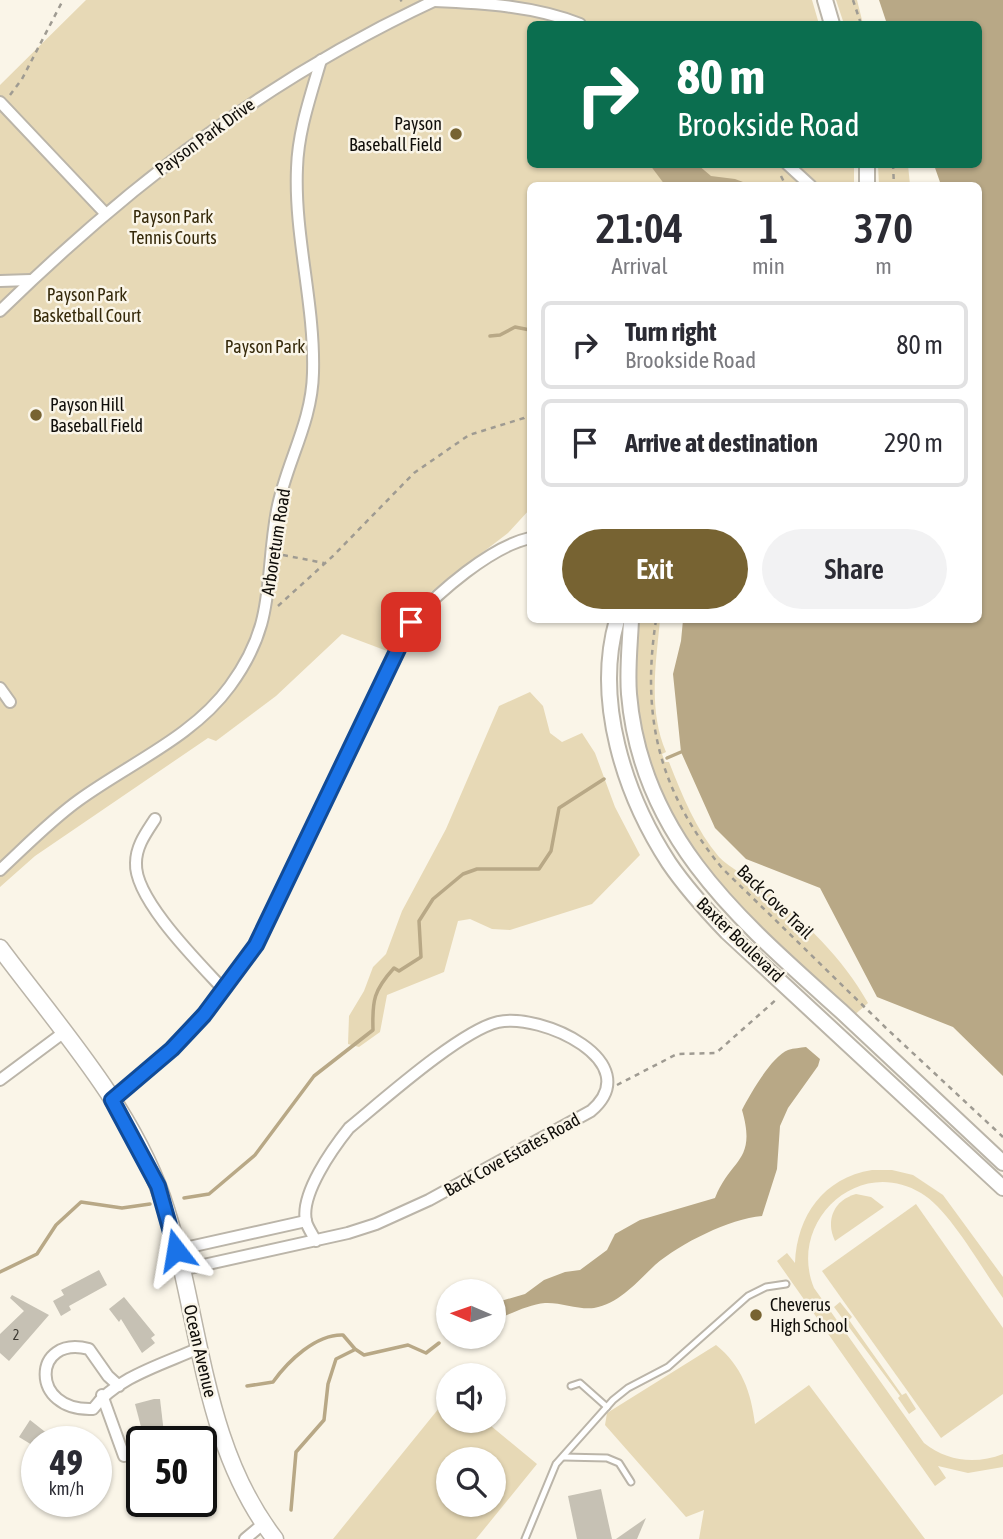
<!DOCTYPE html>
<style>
:root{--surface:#fff;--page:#f2f2f3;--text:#2b2b33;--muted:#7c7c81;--line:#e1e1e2;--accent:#776332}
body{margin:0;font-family:"Asap Condensed",sans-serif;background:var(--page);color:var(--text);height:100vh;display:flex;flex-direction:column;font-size:26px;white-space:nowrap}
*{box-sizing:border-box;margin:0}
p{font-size:23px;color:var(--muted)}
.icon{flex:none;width:38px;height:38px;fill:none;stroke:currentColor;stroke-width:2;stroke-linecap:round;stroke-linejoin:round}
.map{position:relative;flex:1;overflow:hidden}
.side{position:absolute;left:527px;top:182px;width:455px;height:441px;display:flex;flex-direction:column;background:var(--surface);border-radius:10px;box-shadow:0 2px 5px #0004}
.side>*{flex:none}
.guide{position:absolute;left:527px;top:21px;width:455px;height:147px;border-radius:10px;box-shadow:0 2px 5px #0004;background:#0b6e4f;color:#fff;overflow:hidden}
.needle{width:46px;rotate:272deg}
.controls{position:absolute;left:436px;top:1279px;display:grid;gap:14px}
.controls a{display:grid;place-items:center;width:70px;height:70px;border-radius:50%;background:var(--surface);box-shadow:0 2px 5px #0004;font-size:35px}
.speed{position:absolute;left:21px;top:1426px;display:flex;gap:14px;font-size:35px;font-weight:700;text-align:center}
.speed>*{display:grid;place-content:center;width:91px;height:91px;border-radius:50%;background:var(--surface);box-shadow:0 2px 5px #0004;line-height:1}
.speed small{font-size:18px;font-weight:400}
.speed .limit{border:4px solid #111;border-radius:10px;background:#fff;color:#111}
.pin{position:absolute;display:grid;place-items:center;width:60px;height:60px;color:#fff;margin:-30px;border-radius:14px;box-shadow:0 4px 10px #0006}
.me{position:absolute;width:77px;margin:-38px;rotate:346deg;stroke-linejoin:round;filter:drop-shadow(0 0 5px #0008)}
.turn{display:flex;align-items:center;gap:24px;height:147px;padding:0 35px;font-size:32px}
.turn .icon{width:91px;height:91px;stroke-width:2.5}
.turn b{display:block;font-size:49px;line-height:60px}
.eta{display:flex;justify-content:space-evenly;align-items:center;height:119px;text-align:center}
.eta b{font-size:42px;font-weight:600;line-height:49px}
.cta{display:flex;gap:14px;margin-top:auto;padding:14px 35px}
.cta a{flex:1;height:80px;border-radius:42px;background:var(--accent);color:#fff;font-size:28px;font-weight:600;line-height:80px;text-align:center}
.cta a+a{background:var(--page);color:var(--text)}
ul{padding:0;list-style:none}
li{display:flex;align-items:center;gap:21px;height:88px;margin:0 14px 10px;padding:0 21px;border:4px solid var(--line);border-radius:10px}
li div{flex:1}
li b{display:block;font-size:26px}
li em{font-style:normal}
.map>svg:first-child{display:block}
.green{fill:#e7d9b6;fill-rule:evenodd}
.water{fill:#b8a886}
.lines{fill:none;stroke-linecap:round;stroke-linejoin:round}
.stream{stroke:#b8a886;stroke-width:3.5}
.building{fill:#c6c1b4}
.service-casing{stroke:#bbb5a9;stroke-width:9}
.minor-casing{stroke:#bbb5a9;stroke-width:14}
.tertiary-casing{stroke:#bbb5a9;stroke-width:18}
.secondary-casing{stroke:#bbb5a9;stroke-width:19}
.path{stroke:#9f9b92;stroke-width:2.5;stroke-dasharray:5 5;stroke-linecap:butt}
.service{stroke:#fff;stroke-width:5}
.minor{stroke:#fff;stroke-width:10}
.tertiary{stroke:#fff;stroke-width:14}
.secondary{stroke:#fff;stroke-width:16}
.route-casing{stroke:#114b97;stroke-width:18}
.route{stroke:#1a73e8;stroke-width:12}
.poi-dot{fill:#776332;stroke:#faf5e8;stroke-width:2.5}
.labels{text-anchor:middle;stroke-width:5;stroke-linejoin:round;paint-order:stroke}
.number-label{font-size:14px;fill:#3e3b34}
.poi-label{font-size:18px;fill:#100e0a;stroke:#faf5e8;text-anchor:start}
.street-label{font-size:18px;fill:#100e0a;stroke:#faf5e8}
.park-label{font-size:18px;fill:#35290a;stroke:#faf5e8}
</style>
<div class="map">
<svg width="1003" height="1539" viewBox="0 0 1003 1539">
<rect width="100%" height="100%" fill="#faf5e8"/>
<g class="green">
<path d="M 86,0 L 812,0 L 819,24 L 530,24 L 530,164 L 854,165 L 854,185 L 530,186 L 530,509 L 508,533 L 410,608 L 387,651 L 342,634 L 276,696 L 216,741 L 208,738 L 35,856 L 0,887 L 0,85 Z"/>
<path d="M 836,0 L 857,0 L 863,24 L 844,24 Z"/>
<path d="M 878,165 L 908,165 L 910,185 L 879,185 Z"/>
<path d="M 635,620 L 660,620 C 656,663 648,710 666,752 L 662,754 L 665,762 L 669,762 C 682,795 696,830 719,857 C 729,868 751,878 763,888 C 804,921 843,958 868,1003 L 851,1018 L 697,865 L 652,785 L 631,694 Z"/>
<path d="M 530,692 L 543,706 L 550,733 L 562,742 L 582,733 L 595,753 L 615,807 L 640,855 L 592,904 L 510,930 L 492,929 L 470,919 L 458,921 L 444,972 L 387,995 L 380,1032 L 359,1047 L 348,1044 L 349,1016 L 364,991 L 373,967 L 386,954 L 402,911 L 446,829 L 499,706 Z"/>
<path d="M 872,1170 L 892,1170 L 913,1175 L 943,1195 L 1003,1277 L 1003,1298 C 982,1269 950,1210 921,1193 C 858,1155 787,1222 814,1288 L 924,1443 C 947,1461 975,1465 1003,1454 L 1003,1467 L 968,1473 L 938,1466 L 946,1478 L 935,1486 L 777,1261 L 787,1253 L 795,1263 C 797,1216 823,1178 872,1170 Z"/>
<path d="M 856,1194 L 871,1197 L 884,1207 L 835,1241 C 825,1220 834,1200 856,1194 Z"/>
<path d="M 916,1204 L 1003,1328 L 1003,1394 L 941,1438 L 822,1271 Z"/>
<path d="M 840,1302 L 852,1317 L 849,1320 L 902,1395 L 906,1393 L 916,1409 L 909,1414 L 898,1398 L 900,1396 L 834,1307 Z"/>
<path d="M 716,1345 C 742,1366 751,1392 755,1424 L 809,1385 L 925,1539 L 699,1539 L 704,1510 L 686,1517 L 605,1425 L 607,1413 Z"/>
<path d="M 448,1397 L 448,1421 L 485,1421 L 537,1464 L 476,1539 L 333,1539 ZM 448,1460 L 494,1460 L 494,1505 L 448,1505 Z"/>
</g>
<g class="water">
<path d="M 879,0 L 1003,0 L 1003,1076 L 953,1027 L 877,997 L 820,888 L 746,859 L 715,828 L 681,752 L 673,674 L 681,641 L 683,620 L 978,620 L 978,186 L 941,185 L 934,165 L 978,164 L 978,24 L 887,24 Z"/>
<path d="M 650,165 L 698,165 L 711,176 L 735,179 L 751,185 L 665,185 Z"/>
<path d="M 806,1047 L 820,1059 L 818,1066 L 788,1108 L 780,1126 L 777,1169 L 762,1216 C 729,1219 681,1243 655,1265 C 637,1282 620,1303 594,1308 C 579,1310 560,1302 545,1303 C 529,1304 509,1315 494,1320 L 494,1303 L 525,1294 L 544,1280 L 565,1272 L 580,1270 L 607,1250 L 615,1234 L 640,1220 L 715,1198 C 731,1158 757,1162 742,1110 C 750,1094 772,1056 788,1050 C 794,1048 800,1048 806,1047 Z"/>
</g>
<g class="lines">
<g class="stream">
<path d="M 490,336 L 500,335 L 515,327 L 530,330"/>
<path d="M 667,758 L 681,752"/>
<path d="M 184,1198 L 209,1194 L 255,1155 L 314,1076 L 373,1030 C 372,1000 374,990 394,968 L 399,971 L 421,957 L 419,921 L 433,899 L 463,874 L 477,869 L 539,869 L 551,851 L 559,808 L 604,779"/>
<path d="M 0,1272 L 37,1254 L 56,1225 L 81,1202 L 122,1208 L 150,1204"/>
<path d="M 247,1386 L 273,1382 C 288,1361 316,1334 343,1335 L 355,1349 L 364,1355 L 408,1345 L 426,1353 L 439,1343"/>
<path d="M 291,1510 L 296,1452 L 324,1420 L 328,1384 L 336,1359 L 354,1350"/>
</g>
</g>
<g class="building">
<path d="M 99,1270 L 107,1285 L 69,1306 L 71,1310 L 61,1316 L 53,1301 L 64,1295 L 61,1290 Z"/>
<path d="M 12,1295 L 49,1315 L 9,1361 L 0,1353 L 0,1334 L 24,1311 L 10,1298 Z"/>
<path d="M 124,1297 L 155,1335 L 151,1338 L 155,1343 L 142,1353 L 121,1319 L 119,1322 L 109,1309 Z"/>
<path d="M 154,1399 L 160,1399 L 165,1442 L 145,1442 L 135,1404 Z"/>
<path d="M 30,1420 L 44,1431 L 62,1442 L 37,1442 L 37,1448 L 19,1437 Z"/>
<path d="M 601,1489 L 612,1539 L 577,1539 L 568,1496 Z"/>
<path d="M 646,1518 L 637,1539 L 616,1539 Z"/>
</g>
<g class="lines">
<defs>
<g id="service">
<path d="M 571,1386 L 580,1383 L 607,1407"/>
<path d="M 563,1457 L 607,1458 L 619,1463 L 631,1482"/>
<path d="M 525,1539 L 556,1464 L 613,1400 L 628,1388 L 668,1367 L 748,1296 L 766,1287 L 786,1284"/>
</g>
<g id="minor">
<path d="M 434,1 C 483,3 535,6 580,24"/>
<path d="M 0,102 L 105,213"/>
<path d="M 787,164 L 811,186"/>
<path d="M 0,281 L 31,280"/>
<path d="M 0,311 C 131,183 270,77 436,0"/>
<path d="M 0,688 L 10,702"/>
<path d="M 155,819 C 146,833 136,846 136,863 C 134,899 200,964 224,990"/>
<path d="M 0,870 C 26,846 51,820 79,800 C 130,763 193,737 230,686 C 277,622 264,581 277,510 C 286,463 312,423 313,373 C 315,304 294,236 297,168 C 298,131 311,95 321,60"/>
<path d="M 0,1080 L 63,1033"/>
<path d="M 112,1100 L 172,1049 L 204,1015 L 256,945 L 411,622 C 439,592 490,547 530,538"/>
<path d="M 176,1250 L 306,1221"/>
<path d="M 181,1270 L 348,1233 L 376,1224 L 429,1200 L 591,1111 C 648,1062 541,1012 498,1022 C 460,1031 382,1101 349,1128 C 333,1148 300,1194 306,1221 C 307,1227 313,1235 316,1241"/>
<path d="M 119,1386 L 108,1376 L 89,1349 C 32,1334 29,1412 93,1409 C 116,1377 164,1364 199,1348"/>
<path d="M 102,1395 L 124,1456"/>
<path d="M 245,1539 L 263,1524"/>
</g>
<g id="tertiary">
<path d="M 825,0 L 832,24"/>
<path d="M 867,164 L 867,186"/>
<path d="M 617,620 C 594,700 624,794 669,863 C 686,888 706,910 727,932 L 1003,1188"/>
<path d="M 631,620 C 630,644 627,669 629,694 C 641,838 741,921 841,1011 C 895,1061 949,1113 1003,1163"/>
</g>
<path id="secondary" d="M 0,948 C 58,1026 129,1104 162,1197 C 201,1310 199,1441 275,1539"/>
</defs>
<use href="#service" class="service-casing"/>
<use href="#minor" class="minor-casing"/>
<use href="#tertiary" class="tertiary-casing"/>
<use href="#secondary" class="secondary-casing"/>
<g class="path">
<path d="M 853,0 L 861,24"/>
<path d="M 400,1 L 402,0"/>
<path d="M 10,95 L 22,79 L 63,0"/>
<path d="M 893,164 L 894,186"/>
<path d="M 781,176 L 786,186"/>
<path d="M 283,555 L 324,563"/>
<path d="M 278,606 L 333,556 L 414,473 L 469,435 L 524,418 L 530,413"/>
<path d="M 656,620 C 641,717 659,791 722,868 L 886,1028 L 1003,1137"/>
<path d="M 617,1085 L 677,1054 L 716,1053 L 778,998"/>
</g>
<use href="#service" class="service"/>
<use href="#minor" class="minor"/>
<use href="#tertiary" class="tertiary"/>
<use href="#secondary" class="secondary"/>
</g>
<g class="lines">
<defs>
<path id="route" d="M 176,1250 L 158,1186 L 112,1100 L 172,1049 L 204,1015 L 256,945 L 411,622"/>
</defs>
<use href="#route" class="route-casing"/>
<use href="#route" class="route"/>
</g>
<g class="poi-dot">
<circle cx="456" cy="134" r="7"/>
<circle cx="36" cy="415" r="7"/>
<circle cx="756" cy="1315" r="7"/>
</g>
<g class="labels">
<g class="number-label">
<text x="16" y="1340">2</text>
</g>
<g class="poi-label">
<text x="442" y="130" text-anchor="end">Payson<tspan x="442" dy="21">Baseball Field</tspan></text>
<text x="50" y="411">Payson Hill<tspan x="50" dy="21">Baseball Field</tspan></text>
<text x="770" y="1311">Cheverus<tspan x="770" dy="21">High School</tspan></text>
</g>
<g class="street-label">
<text transform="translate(205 137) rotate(-36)" y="6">Payson Park Drive</text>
<text transform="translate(276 542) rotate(-81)" y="6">Arboretum Road</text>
<text transform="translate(775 902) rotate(44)" y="6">Back Cove Trail</text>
<text transform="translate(740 940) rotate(44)" y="6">Baxter Boulevard</text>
<text transform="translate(512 1155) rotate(-29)" y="6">Back Cove Estates Road</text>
<text transform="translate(200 1351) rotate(77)" y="6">Ocean Avenue</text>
</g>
<g class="park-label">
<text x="173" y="223">Payson Park<tspan x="173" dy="21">Tennis Courts</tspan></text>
<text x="87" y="301">Payson Park<tspan x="87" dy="21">Basketball Court</tspan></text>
<text x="265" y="353">Payson Park</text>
</g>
</g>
</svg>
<div class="controls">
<a><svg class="needle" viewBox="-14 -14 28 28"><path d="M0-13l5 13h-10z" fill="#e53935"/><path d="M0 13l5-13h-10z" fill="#7c7c81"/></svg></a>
<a><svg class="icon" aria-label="sound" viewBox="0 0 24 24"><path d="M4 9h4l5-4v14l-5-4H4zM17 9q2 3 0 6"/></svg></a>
<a><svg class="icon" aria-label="search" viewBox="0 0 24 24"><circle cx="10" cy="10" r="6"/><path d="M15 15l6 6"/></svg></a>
</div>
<div class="speed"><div>49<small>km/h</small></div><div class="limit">50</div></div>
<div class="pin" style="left:411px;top:622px;background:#d93025"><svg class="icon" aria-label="arrive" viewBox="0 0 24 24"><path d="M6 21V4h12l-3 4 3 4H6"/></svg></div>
<svg class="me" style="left:176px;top:1250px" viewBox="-20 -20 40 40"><path d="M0-17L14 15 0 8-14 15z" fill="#1a73e8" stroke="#fff" stroke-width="4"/></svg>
<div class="guide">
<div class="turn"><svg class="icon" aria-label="right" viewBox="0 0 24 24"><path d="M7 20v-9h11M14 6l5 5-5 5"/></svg><div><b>80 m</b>Brookside Road</div></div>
</div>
<section class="side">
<div class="eta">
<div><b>21:04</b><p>Arrival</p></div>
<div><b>1</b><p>min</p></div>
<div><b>370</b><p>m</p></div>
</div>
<ul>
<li><svg class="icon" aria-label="right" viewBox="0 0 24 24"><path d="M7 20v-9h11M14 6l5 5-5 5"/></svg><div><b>Turn right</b><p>Brookside Road</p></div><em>80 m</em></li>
<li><svg class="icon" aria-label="arrive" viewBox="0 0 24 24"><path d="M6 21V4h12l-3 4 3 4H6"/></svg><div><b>Arrive at destination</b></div><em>290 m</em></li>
</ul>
<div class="cta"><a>Exit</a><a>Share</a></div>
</section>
</div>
